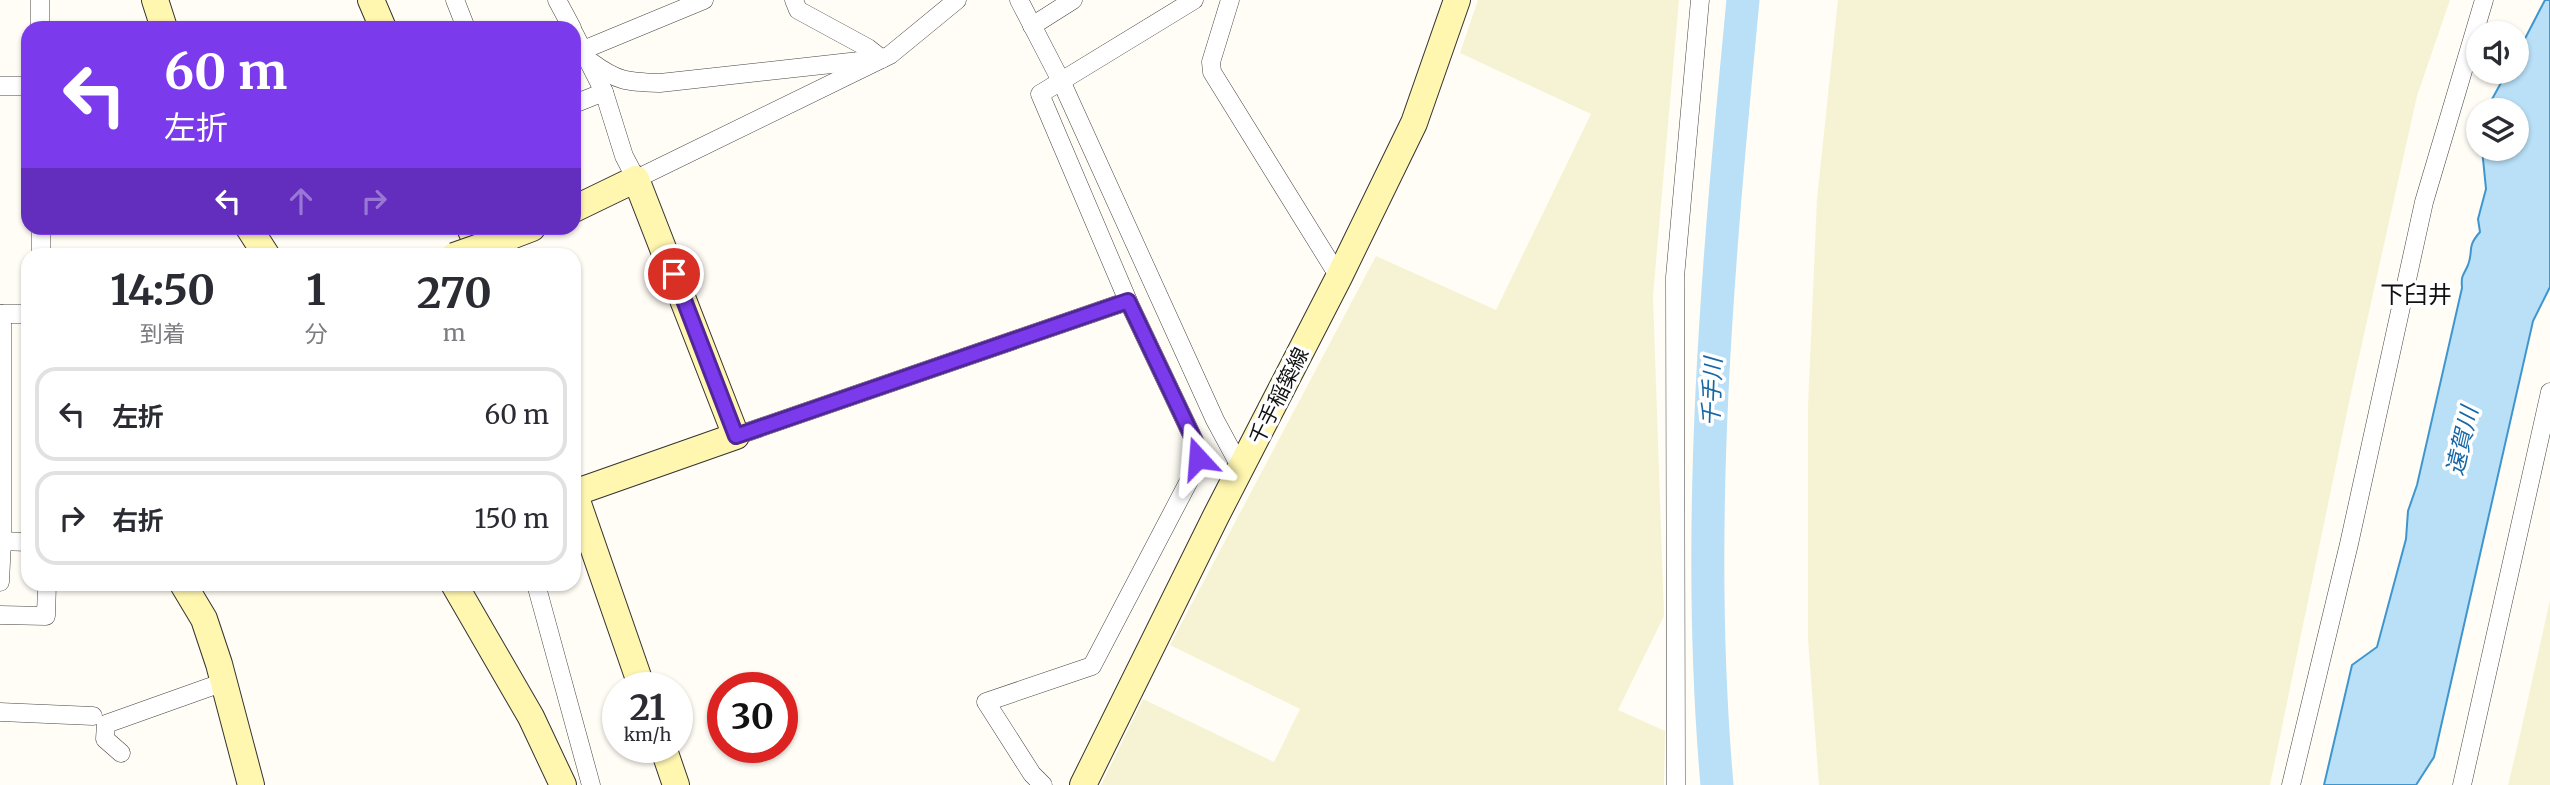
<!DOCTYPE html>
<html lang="ja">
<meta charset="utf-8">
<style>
:root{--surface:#fff;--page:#f2f2f3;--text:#2b2b33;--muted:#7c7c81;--line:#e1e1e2}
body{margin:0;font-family:Merriweather,"Noto Sans JP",serif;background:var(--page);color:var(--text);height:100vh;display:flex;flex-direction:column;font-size:26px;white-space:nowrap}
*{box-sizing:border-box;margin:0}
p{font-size:23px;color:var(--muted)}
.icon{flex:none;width:38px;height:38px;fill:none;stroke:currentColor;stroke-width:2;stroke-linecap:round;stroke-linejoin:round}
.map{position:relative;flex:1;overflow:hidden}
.details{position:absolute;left:21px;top:248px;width:560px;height:343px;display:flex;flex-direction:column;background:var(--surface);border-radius:21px;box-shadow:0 2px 5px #0004}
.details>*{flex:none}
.banner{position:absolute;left:21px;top:21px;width:560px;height:214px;border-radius:21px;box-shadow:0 2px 5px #0004;background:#7c3aed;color:#fff;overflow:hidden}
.tools{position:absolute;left:2466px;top:21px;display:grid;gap:14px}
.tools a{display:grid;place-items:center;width:63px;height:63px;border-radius:50%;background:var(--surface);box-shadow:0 2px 5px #0004;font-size:35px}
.speed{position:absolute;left:602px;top:672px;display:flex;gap:14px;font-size:35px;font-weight:700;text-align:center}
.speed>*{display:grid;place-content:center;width:91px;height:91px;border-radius:50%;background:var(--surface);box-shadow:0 2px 5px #0004;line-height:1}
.speed small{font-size:18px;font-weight:400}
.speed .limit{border:10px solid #d22;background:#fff;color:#111}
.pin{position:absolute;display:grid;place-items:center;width:60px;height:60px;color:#fff;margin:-30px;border:4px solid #fff;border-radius:50%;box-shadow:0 2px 7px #0007}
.me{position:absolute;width:77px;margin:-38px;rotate:341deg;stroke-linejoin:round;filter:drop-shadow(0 0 5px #0008)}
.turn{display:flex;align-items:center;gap:24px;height:147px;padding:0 28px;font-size:32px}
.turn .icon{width:91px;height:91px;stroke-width:2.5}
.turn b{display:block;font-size:49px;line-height:60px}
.lanes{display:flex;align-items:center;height:66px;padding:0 28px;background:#0003;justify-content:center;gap:35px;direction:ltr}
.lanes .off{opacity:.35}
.eta{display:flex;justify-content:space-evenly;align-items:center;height:119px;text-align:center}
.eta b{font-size:42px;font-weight:700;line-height:49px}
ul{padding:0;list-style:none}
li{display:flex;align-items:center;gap:21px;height:94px;margin:0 14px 10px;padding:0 14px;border:4px solid var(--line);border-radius:21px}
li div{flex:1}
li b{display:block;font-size:26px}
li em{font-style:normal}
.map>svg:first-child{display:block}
.farmland{fill:#f6f3d4}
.water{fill:#b9e0f7;stroke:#3f96cf;stroke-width:2}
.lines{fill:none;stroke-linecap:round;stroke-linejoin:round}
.river{stroke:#b9e0f7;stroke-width:33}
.street-casing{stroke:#444;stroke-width:19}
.secondary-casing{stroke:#333;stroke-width:28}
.street{stroke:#fff;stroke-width:18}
.secondary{stroke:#fff6b0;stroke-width:26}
.secondary-bridge-casing{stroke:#333;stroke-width:28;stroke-linecap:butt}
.secondary-bridge{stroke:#fff6b0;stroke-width:26}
.route-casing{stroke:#51269a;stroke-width:18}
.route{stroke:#7c3aed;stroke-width:12}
.labels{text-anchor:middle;stroke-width:7;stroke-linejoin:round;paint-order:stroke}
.street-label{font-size:21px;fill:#111;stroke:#fff}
.water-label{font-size:23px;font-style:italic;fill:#1768a6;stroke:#fff}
.quarter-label{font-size:24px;fill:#111;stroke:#fff}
</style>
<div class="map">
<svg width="2550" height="785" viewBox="0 0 2550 785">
<rect width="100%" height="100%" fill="#fffdf5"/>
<g class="farmland">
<path d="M 1478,0 L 1679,0 L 1653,296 L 1664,616 L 1618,710 L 1665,731 L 1664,785 L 1101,785 L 1143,699 L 1274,762 L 1300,709 L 1170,645 L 1376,256 L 1496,310 L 1591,114 L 1460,53 Z"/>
<path d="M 1838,0 L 2450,0 L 2417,96 L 2351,393 L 2270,785 L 1819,785 L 1808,640 L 1808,406 L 1817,199 Z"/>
<path d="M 2550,600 L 2550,785 L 2508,785 L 2520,735 Z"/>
</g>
<path class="water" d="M 2545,0 L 2550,0 L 2550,287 L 2533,321 L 2434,757 L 2416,785 L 2324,785 L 2352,665 L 2377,647 L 2406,539 L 2408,511 L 2417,485 L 2462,288 C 2461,274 2463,277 2468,265 C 2474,249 2466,248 2480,232 L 2478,219 L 2486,189 L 2482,149 L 2516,149 L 2516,110 L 2486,110 L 2507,72 L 2516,72 L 2517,54 Z"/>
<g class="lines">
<path class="river" d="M 1717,785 C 1694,523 1718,261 1743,0"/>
<defs>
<g id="street">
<path d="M 40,0 L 40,28"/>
<path d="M 455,0 L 466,28"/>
<path d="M 557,0 L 572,28"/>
<path d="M 794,0 L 798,10 L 868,48 L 882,59"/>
<path d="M 1019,0 L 1062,83 L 1215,420 L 1242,470"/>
<path d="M 1230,0 L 1211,62 L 1212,72 L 1339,277"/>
<path d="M 1032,26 L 1073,0"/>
<path d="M 574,33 L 604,92 L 624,156 L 636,179 L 890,55 L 957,0"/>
<path d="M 583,50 L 704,0"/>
<path d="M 591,62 C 618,82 628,82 660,83 L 868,60"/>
<path d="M 0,86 L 28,86"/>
<path d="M 574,104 L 604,92"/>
<path d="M 41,228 L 41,256"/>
<path d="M 0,314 L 28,314"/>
<path d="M 736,436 L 1128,301"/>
<path d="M 0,541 L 28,542"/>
<path d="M 0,582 L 2,541 L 2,314"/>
<path d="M 536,584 L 591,785"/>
<path d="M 0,615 L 46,616 L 47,584"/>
<path d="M 0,712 L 93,716"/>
<path d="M 121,753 L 105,739 L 106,724 L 224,682"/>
<path d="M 1043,785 L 1032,774 L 986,702 L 1092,666 L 1191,477 L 1198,458 L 1195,442 L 1128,301 L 1040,94 L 1194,0"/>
<path d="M 1676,785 L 1675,277 L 1700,0"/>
<path d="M 2291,785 L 2349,544 L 2424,202 L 2484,0"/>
<path d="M 2462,785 L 2550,392"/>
</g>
<g id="secondary">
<path d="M 155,0 L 164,28"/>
<path d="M 371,0 L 383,28"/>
<path d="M 574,209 L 636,179 L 736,436 L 574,493"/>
<path d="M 249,228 L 267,256"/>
<path d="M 470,228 L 482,256"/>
<path d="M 511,236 L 532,228"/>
<path d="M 574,492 L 642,688"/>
<path d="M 183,584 L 204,619 L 219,664 L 251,785"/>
<path d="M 454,584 L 531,717 L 563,785"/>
<path d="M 663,747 L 676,785"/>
<path d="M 1083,785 L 1216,516 L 1339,277 L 1414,123 L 1457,0"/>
</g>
</defs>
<use href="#street" class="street-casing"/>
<use href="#secondary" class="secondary-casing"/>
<use href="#street" class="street"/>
<use href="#secondary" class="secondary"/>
<defs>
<path id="secondary-bridge" d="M 454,256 L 511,236"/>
</defs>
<use href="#secondary-bridge" class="secondary-bridge-casing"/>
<use href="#secondary-bridge" class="secondary-bridge"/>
</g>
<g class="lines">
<defs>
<path id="route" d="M 674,274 L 736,436 L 1128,301 L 1195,442 L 1198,458"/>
</defs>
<use href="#route" class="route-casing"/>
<use href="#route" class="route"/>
</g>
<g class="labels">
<g class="street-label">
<text transform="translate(1279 396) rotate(-63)" y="7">千手稲築線</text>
</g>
<g class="water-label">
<text transform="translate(1712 392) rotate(-88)" y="8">千手川</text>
<text transform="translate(2462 441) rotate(-77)" y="8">遠賀川</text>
</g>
<g class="quarter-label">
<text x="2416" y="303">下臼井</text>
</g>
</g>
</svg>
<div class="tools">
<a><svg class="icon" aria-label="sound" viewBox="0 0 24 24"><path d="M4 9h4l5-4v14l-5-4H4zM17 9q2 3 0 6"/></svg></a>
<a><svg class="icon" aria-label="layers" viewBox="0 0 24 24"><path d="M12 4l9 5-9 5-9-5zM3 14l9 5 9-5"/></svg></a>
</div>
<div class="speed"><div>21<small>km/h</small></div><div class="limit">30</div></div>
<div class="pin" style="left:674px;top:274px;background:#d93025"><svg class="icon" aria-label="arrive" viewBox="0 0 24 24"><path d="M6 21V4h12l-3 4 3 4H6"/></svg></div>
<svg class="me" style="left:1198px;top:458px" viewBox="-20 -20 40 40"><path d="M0-17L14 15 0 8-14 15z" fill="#7c3aed" stroke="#fff" stroke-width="4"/></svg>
<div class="banner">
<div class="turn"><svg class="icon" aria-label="left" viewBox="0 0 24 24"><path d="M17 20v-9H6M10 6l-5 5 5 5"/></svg><div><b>60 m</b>左折</div></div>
<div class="lanes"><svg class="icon" aria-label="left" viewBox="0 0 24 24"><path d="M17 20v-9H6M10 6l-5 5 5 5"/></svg><svg class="icon off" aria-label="ahead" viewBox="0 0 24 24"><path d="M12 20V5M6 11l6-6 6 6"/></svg><svg class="icon off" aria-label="right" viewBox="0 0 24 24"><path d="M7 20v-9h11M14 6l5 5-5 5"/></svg></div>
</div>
<section class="details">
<div class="eta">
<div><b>14:50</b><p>到着</p></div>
<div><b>1</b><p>分</p></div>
<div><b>270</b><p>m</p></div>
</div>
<ul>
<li><svg class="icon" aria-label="left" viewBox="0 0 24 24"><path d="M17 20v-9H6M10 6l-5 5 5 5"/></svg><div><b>左折</b></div><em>60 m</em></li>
<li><svg class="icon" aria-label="right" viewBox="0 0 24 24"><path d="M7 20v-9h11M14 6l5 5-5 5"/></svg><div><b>右折</b></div><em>150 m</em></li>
</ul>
</section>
</div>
